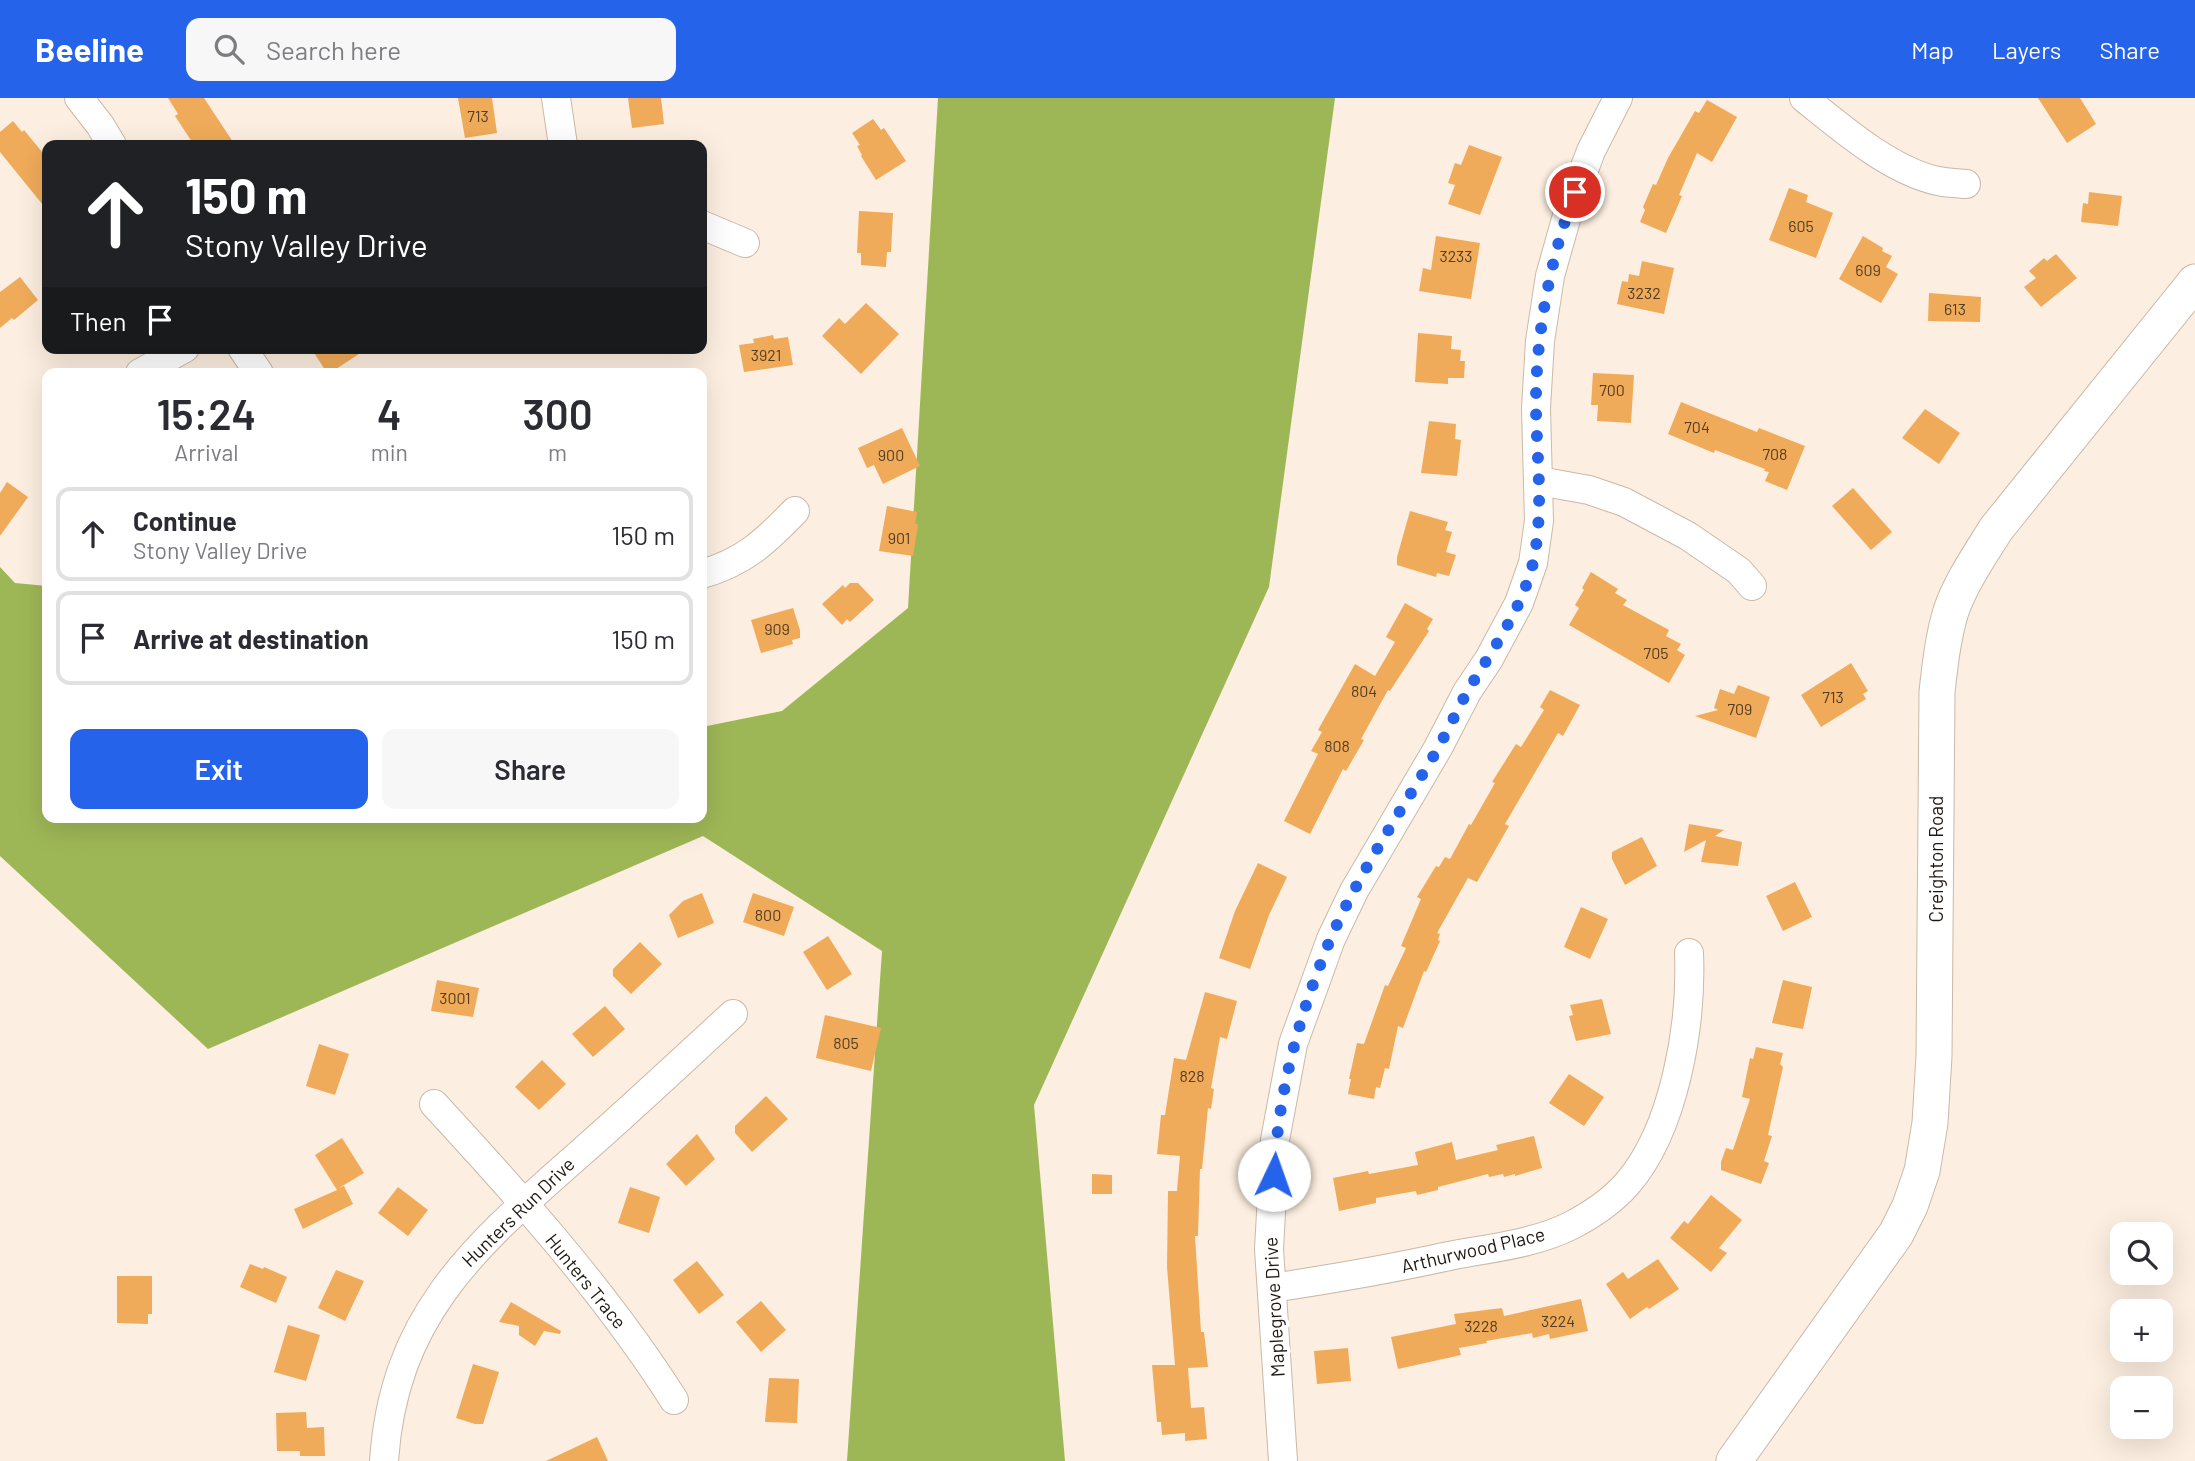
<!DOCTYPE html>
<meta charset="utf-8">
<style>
:root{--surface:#fff;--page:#f7f7f7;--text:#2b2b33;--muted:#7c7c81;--line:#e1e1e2;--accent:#2563eb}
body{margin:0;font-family:Barlow,sans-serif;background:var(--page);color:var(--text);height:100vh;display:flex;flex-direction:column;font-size:26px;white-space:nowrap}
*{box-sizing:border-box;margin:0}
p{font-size:23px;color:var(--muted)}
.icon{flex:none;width:38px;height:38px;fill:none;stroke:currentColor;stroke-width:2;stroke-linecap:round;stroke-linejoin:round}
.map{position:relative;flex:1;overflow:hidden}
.panel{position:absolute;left:42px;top:270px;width:665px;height:455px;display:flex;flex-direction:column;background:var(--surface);border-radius:14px;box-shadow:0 7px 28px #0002}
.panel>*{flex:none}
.top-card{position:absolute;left:42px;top:42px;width:665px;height:214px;border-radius:14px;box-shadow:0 7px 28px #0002;background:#202124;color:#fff;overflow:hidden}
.buttons{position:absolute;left:2110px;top:1124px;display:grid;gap:14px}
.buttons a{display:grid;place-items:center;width:63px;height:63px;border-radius:14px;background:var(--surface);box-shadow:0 7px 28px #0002;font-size:35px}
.pin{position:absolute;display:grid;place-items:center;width:60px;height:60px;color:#fff;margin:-30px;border:4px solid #fff;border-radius:50%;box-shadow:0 2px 7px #0007}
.me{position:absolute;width:77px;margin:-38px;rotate:3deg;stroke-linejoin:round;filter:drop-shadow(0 0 5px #0008)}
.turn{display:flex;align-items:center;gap:24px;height:147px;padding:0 28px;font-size:32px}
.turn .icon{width:91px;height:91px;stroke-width:2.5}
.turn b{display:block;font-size:49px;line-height:60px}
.then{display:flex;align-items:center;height:66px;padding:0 28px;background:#0003;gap:14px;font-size:26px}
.eta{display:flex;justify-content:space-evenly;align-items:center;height:119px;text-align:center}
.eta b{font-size:42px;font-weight:600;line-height:49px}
.action{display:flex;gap:14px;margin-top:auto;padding:14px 28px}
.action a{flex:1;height:80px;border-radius:14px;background:var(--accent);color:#fff;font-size:28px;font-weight:600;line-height:80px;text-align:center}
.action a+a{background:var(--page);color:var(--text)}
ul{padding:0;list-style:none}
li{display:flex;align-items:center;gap:21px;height:94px;margin:0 14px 10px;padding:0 14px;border:4px solid var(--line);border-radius:14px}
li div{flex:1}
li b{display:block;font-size:26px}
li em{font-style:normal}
header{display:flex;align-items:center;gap:42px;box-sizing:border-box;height:98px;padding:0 35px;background:var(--accent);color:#fff}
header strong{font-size:33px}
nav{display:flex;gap:38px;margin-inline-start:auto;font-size:24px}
.search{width:490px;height:63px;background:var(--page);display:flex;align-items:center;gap:18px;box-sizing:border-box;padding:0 24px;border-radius:14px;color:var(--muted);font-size:26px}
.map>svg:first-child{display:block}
.forest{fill:#9eb756}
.building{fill:#f0ab5a}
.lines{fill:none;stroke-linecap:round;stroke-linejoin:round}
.minor-casing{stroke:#cab9a7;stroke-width:30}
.major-casing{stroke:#cab9a7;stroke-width:37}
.minor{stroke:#fff;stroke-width:28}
.major{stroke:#fff;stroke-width:35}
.route{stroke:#2563eb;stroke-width:12;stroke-dasharray:0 21.6}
.labels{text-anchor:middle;stroke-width:7;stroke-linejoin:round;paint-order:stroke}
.number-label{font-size:16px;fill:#523d24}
.street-label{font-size:19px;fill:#1e1812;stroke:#fff}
</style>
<header>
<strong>Beeline</strong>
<div class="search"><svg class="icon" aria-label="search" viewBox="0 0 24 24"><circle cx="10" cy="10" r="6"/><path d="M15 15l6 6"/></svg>Search here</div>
<nav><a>Map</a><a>Layers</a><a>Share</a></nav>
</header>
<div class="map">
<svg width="2195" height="1363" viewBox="0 0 2195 1363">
<rect width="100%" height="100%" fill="#fceee0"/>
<path class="forest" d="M 938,0 L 1335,0 L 1269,489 L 1034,1007 L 1065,1363 L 847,1363 L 882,853 L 703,738 L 208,951 L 0,758 L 0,469 L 15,485 L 47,488 L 47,719 L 702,719 L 702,629 L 782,613 L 908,510 Z"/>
<g class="building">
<path d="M 168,0 L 204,0 L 235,47 L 194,47 L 175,18 L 178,16 Z"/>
<path d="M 458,0 L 492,0 L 497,35 L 465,40 Z"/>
<path d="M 628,0 L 661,0 L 664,26 L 632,30 Z"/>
<path d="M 2038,0 L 2080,0 L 2096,26 L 2067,45 Z"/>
<path d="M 1707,2 L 1737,19 L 1712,64 L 1697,55 L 1679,97 L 1682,98 L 1666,135 L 1640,124 L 1645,112 L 1643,109 L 1653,86 L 1656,87 L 1668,60 L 1695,13 L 1699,15 Z"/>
<path d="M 873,21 L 881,32 L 884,30 L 906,63 L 876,82 L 861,58 L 862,57 L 857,48 L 860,47 L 852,35 Z"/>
<path d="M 13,23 L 22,34 L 24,32 L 47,60 L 47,112 L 0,54 L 0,34 Z"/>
<path d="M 1469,47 L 1502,59 L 1480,117 L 1448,106 L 1455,87 L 1448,85 L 1455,65 L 1461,67 Z"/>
<path d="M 1789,90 L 1808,97 L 1806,104 L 1833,115 L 1816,160 L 1769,142 Z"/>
<path d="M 2089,94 L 2122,98 L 2118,128 L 2081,124 L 2083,105 L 2088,106 Z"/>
<path d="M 859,113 L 893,115 L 891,154 L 887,154 L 886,169 L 861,167 L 861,155 L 857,155 Z"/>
<path d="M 1436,138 L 1480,145 L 1471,201 L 1419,193 L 1423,170 L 1431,172 Z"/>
<path d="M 1863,138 L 1883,150 L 1882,153 L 1892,158 L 1886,169 L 1898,176 L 1881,205 L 1839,181 Z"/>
<path d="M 2056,156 L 2077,180 L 2041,209 L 2024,189 L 2036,180 L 2029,173 L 2044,160 L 2047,163 Z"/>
<path d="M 1642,163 L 1674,170 L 1664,216 L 1617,206 L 1622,183 L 1628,184 L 1629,176 L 1639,178 Z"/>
<path d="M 20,179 L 38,202 L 14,222 L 12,220 L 0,230 L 0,194 Z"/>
<path d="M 1929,195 L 1981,199 L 1980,224 L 1928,223 Z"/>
<path d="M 866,205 L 899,236 L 861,276 L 822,238 L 839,220 L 845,226 Z"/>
<path d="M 1418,235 L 1452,238 L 1451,251 L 1461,252 L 1460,263 L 1465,263 L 1464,280 L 1448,280 L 1448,286 L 1415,284 Z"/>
<path d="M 773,237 L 774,241 L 788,239 L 793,267 L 744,274 L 739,247 L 754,245 L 753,241 Z"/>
<path d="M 311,250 L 368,250 L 330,275 L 327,275 Z"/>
<path d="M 1593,275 L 1634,277 L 1631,325 L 1597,323 L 1598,307 L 1591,307 Z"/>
<path d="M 1681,304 L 1757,334 L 1759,330 L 1805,348 L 1787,392 L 1765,383 L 1769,374 L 1764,373 L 1765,371 L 1715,352 L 1714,355 L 1668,336 Z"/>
<path d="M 1925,311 L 1960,335 L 1939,366 L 1902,340 Z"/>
<path d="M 1429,323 L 1456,326 L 1455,341 L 1461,342 L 1457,378 L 1421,375 Z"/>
<path d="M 902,330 L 920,368 L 883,386 L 874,367 L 867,370 L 858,350 Z"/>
<path d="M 7,384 L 28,399 L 0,438 L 0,395 Z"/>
<path d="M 1853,390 L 1892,434 L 1871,452 L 1832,408 Z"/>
<path d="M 887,408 L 917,414 L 915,426 L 918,426 L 913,458 L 879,453 Z"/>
<path d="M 1410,413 L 1448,424 L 1445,432 L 1452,434 L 1446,454 L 1456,457 L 1449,478 L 1437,475 L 1436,479 L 1397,467 L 1397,459 Z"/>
<path d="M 1591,474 L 1618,491 L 1615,495 L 1627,502 L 1623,507 L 1669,532 L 1666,538 L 1681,546 L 1677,552 L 1685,557 L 1669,585 L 1569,527 L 1579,510 L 1575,507 L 1584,492 L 1582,490 Z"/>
<path d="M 850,485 L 858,485 L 874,502 L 850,524 L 847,521 L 842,527 L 822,506 L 843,487 L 845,490 Z"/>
<path d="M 1405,505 L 1433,521 L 1427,531 L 1429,533 L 1390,593 L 1388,592 L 1361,641 L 1364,642 L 1346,673 L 1343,671 L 1310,736 L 1284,723 L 1318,656 L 1311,653 L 1322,634 L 1318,632 L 1355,566 L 1375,578 L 1395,544 L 1386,539 Z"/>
<path d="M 793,510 L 800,532 L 800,540 L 792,542 L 793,546 L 761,555 L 751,522 Z"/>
<path d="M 1851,565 L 1868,593 L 1863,596 L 1866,601 L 1821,629 L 1801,597 Z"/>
<path d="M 1738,587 L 1770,599 L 1756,640 L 1695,618 L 1718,612 L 1714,610 L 1720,591 L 1734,596 Z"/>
<path d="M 1550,592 L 1580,607 L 1563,638 L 1558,635 L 1505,726 L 1509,728 L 1477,784 L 1468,780 L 1437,835 L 1440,836 L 1438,842 L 1440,843 L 1426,874 L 1424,873 L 1403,930 L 1398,928 L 1389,971 L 1385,970 L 1380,990 L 1376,989 L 1374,1001 L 1348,996 L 1351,981 L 1349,981 L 1357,945 L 1364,946 L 1385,887 L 1388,888 L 1406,850 L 1401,848 L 1421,801 L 1417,799 L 1436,768 L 1439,769 L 1445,759 L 1450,761 L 1469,726 L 1471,727 L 1495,685 L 1492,684 L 1516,646 L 1521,649 L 1544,612 L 1540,609 Z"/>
<path d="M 1689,726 L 1724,732 L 1715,738 L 1742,744 L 1738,768 L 1701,764 L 1706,742 L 1684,754 Z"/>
<path d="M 1642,739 L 1657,768 L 1625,787 L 1612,761 L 1612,754 Z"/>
<path d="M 1258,765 L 1287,779 L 1269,817 L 1250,871 L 1219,860 L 1235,813 Z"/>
<path d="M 1795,784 L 1812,819 L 1783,833 L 1766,798 Z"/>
<path d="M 702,795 L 714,825 L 678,840 L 669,817 L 683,803 Z"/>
<path d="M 753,795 L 794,809 L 784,838 L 743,824 Z"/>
<path d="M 1581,809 L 1608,821 L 1590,861 L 1564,849 Z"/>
<path d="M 828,838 L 852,876 L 827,892 L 803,854 Z"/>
<path d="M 640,844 L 662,866 L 631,896 L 613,878 L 613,871 Z"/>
<path d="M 437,882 L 479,890 L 473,919 L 431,913 Z"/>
<path d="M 1783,882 L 1812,889 L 1803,931 L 1772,925 Z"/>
<path d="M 1205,894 L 1237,903 L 1227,941 L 1220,939 L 1211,990 L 1214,991 L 1211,1011 L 1208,1010 L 1202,1071 L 1200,1071 L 1198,1138 L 1195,1138 L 1201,1234 L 1204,1234 L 1208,1269 L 1188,1270 L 1191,1310 L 1204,1309 L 1207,1341 L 1185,1343 L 1185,1335 L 1162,1337 L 1161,1324 L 1157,1324 L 1152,1267 L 1175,1267 L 1167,1169 L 1168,1093 L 1177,1093 L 1180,1058 L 1157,1056 L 1161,1017 L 1165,1017 L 1174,960 L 1186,962 Z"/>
<path d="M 1602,901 L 1611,936 L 1576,943 L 1569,918 L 1573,917 L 1570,907 Z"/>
<path d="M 605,908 L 625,931 L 593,959 L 572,936 Z"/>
<path d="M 825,917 L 881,930 L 871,973 L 816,960 Z"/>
<path d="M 319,946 L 349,956 L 335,997 L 306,988 Z"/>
<path d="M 1756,949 L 1783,955 L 1780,966 L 1783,969 L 1768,1037 L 1772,1038 L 1764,1063 L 1769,1065 L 1761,1086 L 1721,1072 L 1721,1064 L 1726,1050 L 1733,1052 L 1750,1001 L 1742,999 L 1750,960 L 1753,961 Z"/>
<path d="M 542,962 L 566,986 L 539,1012 L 515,989 Z"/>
<path d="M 1569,976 L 1604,999 L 1584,1028 L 1549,1005 Z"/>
<path d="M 766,998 L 788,1021 L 752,1054 L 735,1035 L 735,1028 Z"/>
<path d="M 697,1036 L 715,1061 L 686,1088 L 666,1066 Z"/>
<path d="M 1534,1038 L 1542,1070 L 1515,1078 L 1515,1076 L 1504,1079 L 1503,1076 L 1489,1079 L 1488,1076 L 1438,1089 L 1438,1092 L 1417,1097 L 1416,1093 L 1376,1100 L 1376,1105 L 1339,1113 L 1333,1080 L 1368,1073 L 1369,1076 L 1418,1067 L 1415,1054 L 1452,1044 L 1456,1062 L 1498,1052 L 1496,1047 Z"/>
<path d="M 342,1040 L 364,1075 L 339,1090 L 344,1088 L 353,1106 L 303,1131 L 294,1111 L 337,1092 L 315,1057 Z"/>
<path d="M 1092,1076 L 1112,1077 L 1112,1096 L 1092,1096 Z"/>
<path d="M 398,1089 L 428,1112 L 408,1138 L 378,1115 Z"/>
<path d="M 630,1089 L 660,1099 L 649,1135 L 618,1125 Z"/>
<path d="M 1711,1097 L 1742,1122 L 1719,1150 L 1727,1155 L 1711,1174 L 1670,1140 L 1684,1123 L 1688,1126 Z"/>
<path d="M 1658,1161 L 1679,1191 L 1649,1211 L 1647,1209 L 1630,1221 L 1606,1186 L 1623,1174 L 1628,1181 Z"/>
<path d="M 697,1163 L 724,1197 L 699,1216 L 673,1182 Z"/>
<path d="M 250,1166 L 263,1171 L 264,1169 L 287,1179 L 276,1205 L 240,1189 Z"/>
<path d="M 336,1172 L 364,1183 L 345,1223 L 318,1210 Z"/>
<path d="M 117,1178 L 152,1178 L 152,1216 L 148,1216 L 148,1226 L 117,1225 Z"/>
<path d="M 1581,1201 L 1588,1233 L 1550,1241 L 1549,1236 L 1533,1240 L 1532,1235 L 1486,1243 L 1487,1245 L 1459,1250 L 1461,1257 L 1398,1271 L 1391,1239 L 1456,1226 L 1454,1216 L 1502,1210 L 1504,1218 Z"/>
<path d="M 761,1203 L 786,1232 L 761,1254 L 736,1224 Z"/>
<path d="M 511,1204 L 561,1233 L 560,1236 L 544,1233 L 535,1248 L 519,1237 L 519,1228 L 499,1224 Z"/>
<path d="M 288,1227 L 320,1237 L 306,1283 L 274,1274 Z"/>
<path d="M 1348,1250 L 1351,1283 L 1317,1286 L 1314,1253 Z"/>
<path d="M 473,1266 L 499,1274 L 483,1326 L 475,1326 L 456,1320 Z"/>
<path d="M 769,1280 L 799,1281 L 797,1325 L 765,1324 Z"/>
<path d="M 306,1314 L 307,1330 L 324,1329 L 325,1358 L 300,1358 L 300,1353 L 277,1353 L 276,1315 Z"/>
<path d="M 597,1339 L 608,1363 L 546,1363 Z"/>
</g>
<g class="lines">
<defs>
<g id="minor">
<path d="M 79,0 L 100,27 L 112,47"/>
<path d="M 556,0 L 563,47"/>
<path d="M 1804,0 C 1841,30 1891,73 1938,83 C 1947,85 1957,85 1966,86"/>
<path d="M 702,127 L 745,145"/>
<path d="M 242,250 L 259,275"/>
<path d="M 140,275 L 185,250"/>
<path d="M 1539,383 L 1589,392 L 1624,404 L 1688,438 L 1739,473 L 1752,488"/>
<path d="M 702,476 C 744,464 765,444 795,413"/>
<path d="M 434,1006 C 520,1099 606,1195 674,1302"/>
<path d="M 1272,1190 C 1332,1181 1390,1171 1449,1158 C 1490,1150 1535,1146 1572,1127 C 1593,1116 1612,1103 1627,1086 C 1675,1031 1692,926 1689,855"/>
<path d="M 384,1363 C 394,1213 479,1145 584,1052 C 634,1008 683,962 733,916"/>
<path d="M 1283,1363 L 1269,1151 L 1275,1042 L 1293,946 L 1331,841 L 1354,793 L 1438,650 L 1467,594 L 1489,561 L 1519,505 L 1533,465 L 1539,423 L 1536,310 L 1540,243 L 1550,178 L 1568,114 L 1591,53 L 1618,0"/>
</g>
<path id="major" d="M 1734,1363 L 1896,1136 L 1910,1108 L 1922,1073 L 1930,1025 L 1934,958 L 1937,594 C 1940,567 1943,539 1951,513 C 1961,484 1980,457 1996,431 L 2195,184"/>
</defs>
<use href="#minor" class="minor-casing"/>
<use href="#major" class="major-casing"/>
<use href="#minor" class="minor"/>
<use href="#major" class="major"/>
</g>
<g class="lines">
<path class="route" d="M 1274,1077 C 1278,995 1299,917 1330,842 C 1359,775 1400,715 1437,652 C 1447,634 1456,615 1466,596 C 1491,553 1521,514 1533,465 C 1544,414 1537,363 1536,312 C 1535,239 1550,161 1575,94"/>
</g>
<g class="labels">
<g class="number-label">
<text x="478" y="24">713</text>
<text x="1801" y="134">605</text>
<text x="1456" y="164">3233</text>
<text x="1868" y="178">609</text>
<text x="1644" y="201">3232</text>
<text x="1955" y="217">613</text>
<text x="766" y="263">3921</text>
<text x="1612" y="298">700</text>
<text x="1697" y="335">704</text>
<text x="1775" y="362">708</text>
<text x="891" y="363">900</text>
<text x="899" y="446">901</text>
<text x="777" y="537">909</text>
<text x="1656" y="561">705</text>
<text x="1364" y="599">804</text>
<text x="1833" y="605">713</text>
<text x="1740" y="617">709</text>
<text x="1337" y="654">808</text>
<text x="768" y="823">800</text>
<text x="455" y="906">3001</text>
<text x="846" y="951">805</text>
<text x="1192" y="984">828</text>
<text x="1558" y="1229">3224</text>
<text x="1481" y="1234">3228</text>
</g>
<g class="street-label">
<text transform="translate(1936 761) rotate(-90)" y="7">Creighton Road</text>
<text transform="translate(518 1114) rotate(-44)" y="7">Hunters Run Drive</text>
<text transform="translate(1473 1152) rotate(-13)" y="7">Arthurwood Place</text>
<text transform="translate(586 1183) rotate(51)" y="7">Hunters Trace</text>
<text transform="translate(1274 1209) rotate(-93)" y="7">Maplegrove Drive</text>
</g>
</g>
</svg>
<div class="buttons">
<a><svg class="icon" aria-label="search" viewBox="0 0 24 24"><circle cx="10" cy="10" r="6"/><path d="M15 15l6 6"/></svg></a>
<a>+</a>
<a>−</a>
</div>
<div class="pin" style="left:1575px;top:94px;background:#d93025"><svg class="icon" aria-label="arrive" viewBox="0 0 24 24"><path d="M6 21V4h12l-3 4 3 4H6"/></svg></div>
<svg class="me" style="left:1274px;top:1077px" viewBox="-20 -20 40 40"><circle r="19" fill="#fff"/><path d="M0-13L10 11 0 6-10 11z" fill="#2563eb"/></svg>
<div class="top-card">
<div class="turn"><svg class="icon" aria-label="ahead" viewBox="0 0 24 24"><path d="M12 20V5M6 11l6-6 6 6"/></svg><div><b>150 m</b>Stony Valley Drive</div></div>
<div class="then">Then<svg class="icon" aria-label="arrive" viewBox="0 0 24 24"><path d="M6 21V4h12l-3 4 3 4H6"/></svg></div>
</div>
<section class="panel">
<div class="eta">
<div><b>15:24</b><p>Arrival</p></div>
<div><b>4</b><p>min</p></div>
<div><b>300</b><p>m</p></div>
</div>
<ul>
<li><svg class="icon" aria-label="ahead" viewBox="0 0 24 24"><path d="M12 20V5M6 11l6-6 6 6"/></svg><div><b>Continue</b><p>Stony Valley Drive</p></div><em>150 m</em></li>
<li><svg class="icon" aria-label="arrive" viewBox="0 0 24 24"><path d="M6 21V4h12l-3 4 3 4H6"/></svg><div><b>Arrive at destination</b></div><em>150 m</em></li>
</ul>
<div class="action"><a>Exit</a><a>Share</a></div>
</section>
</div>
